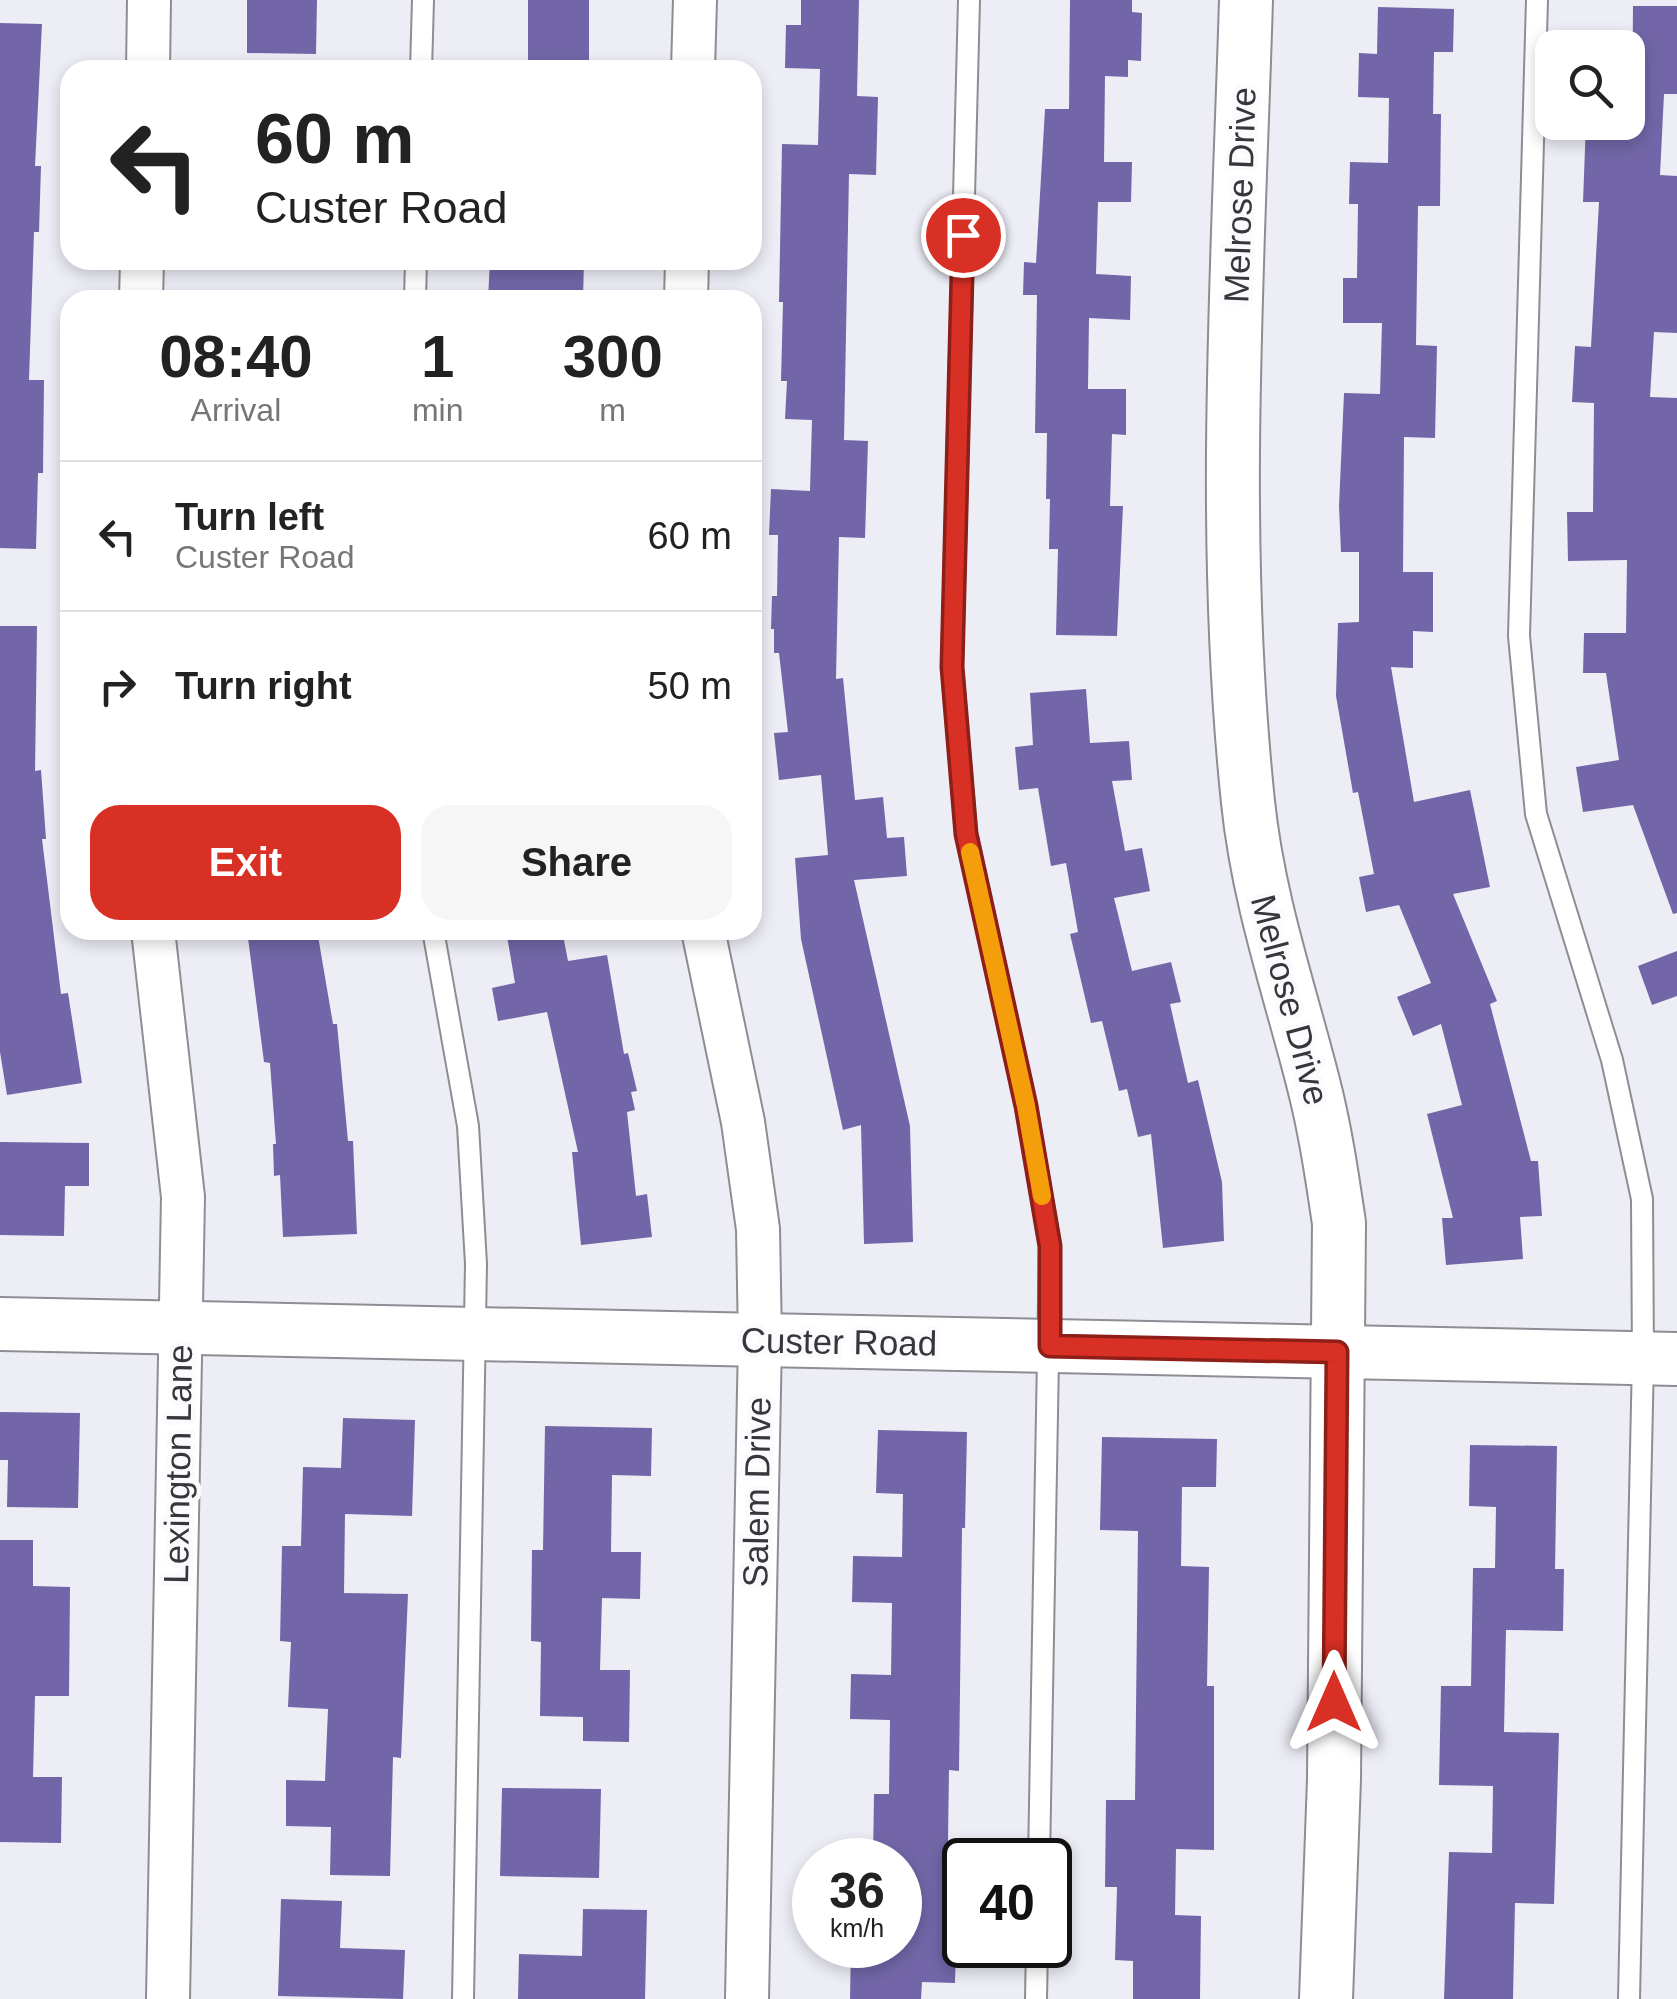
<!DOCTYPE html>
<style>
:root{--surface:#fff;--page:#f6f6f6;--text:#222;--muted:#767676;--line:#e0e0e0;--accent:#d93025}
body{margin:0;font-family:Helvetica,sans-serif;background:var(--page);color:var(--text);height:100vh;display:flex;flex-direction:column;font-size:38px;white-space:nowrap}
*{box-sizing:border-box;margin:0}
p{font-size:32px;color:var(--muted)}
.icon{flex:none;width:55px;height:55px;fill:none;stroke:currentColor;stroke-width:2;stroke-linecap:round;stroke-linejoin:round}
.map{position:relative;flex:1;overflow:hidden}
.sheet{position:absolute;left:60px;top:290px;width:702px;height:650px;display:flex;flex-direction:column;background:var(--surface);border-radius:30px;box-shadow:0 5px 15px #0003}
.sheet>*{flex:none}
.banner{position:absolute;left:60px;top:60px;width:702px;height:210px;border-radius:30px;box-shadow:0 5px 15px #0003;background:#fff;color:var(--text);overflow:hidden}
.buttons{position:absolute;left:1535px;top:30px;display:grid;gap:20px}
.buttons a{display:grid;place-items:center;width:110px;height:110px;border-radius:20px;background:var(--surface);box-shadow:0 5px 15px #0003;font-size:50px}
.speed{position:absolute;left:792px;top:1838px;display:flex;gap:20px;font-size:50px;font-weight:700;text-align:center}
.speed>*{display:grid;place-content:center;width:130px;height:130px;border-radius:50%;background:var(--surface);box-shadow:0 5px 15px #0003;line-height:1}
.speed small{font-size:25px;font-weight:400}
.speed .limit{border:5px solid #111;border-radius:15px;background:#fff;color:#111}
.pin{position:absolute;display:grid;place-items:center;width:85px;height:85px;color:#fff;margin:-42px;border:5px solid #fff;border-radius:50%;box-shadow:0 2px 10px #0007}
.me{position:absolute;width:110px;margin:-55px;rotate:0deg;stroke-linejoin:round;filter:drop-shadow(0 0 8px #0008)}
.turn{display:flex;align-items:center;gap:35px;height:210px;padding:0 30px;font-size:45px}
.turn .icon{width:130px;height:130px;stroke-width:2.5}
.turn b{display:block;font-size:70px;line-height:85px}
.eta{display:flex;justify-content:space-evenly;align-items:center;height:170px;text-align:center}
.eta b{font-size:60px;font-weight:800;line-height:70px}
.action{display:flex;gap:20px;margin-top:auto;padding:20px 30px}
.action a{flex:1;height:115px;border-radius:30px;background:var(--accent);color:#fff;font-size:40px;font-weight:800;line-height:115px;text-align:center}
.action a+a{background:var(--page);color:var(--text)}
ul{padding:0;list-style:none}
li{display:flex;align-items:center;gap:30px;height:150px;padding:0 30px;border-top:2px solid var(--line)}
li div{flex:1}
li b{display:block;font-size:38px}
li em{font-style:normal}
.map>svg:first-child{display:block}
.building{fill:#7266a8}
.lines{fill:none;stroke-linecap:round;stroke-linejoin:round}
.service-casing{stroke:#8e8d95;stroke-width:24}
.minor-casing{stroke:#8e8d95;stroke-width:46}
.tertiary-casing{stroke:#8e8d95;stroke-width:56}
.service{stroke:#fff;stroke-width:20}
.minor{stroke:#fff;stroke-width:42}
.tertiary{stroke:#fff;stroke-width:52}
.route-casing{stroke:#8d1f18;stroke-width:25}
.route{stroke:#d93025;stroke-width:18}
.slow{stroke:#f59e0b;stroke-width:18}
.labels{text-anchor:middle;stroke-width:10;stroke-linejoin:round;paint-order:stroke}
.street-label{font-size:35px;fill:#37363a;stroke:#fbfbfe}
</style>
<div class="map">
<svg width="1677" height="1999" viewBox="0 0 1677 1999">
<rect width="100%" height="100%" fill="#ededf6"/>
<g class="building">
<path d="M 247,0 L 317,0 L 316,54 L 247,53 Z"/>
<path d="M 528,0 L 589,0 L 589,67 L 528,66 Z"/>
<path d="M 801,0 L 859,0 L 857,96 L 878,97 L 876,175 L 849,174 L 844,440 L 868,441 L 865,538 L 839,537 L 836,679 L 843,678 L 855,800 L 883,797 L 887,838 L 904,837 L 907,876 L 854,880 L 910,1126 L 913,1242 L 864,1244 L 861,1125 L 843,1130 L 801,939 L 795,858 L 828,855 L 821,775 L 779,780 L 774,733 L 788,732 L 779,653 L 774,653 L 774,629 L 771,629 L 772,596 L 777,596 L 778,535 L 769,535 L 771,489 L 810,491 L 812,420 L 785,419 L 787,381 L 781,381 L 783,302 L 779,302 L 782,144 L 818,145 L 820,69 L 785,68 L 786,25 L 801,25 Z"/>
<path d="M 1070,0 L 1132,0 L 1132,12 L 1142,13 L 1141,61 L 1128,60 L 1128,77 L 1105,76 L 1104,162 L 1132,162 L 1131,202 L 1098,202 L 1096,274 L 1131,276 L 1130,320 L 1089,318 L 1088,389 L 1126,389 L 1126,435 L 1112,434 L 1110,506 L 1123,506 L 1117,636 L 1056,635 L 1058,549 L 1049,549 L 1050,499 L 1046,499 L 1047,433 L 1035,433 L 1037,295 L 1023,295 L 1024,262 L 1036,263 L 1045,109 L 1069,109 Z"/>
<path d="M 1633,6 L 1677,6 L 1677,94 L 1664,94 L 1660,175 L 1677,176 L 1677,333 L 1654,332 L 1650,397 L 1677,398 L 1677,913 L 1673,914 L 1633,805 L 1583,812 L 1576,767 L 1619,760 L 1606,673 L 1583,673 L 1584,633 L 1626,633 L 1627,560 L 1568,561 L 1567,512 L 1593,512 L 1594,403 L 1572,402 L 1575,346 L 1591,347 L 1599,202 L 1583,202 L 1586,122 L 1632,120 Z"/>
<path d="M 1378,7 L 1454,9 L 1453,52 L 1434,52 L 1433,114 L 1441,114 L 1440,206 L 1418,206 L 1416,345 L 1437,346 L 1435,438 L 1404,437 L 1403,572 L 1433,572 L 1433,632 L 1413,631 L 1413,668 L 1391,667 L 1414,802 L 1470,790 L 1490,887 L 1453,894 L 1497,1001 L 1490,1004 L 1531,1161 L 1538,1161 L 1542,1216 L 1520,1217 L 1523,1259 L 1446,1265 L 1442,1218 L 1453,1218 L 1427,1114 L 1462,1105 L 1441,1024 L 1413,1036 L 1397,997 L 1431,983 L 1399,905 L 1366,912 L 1359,877 L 1374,874 L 1358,792 L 1353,793 L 1336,696 L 1338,623 L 1359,622 L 1359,552 L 1341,552 L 1339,506 L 1344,393 L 1380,394 L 1382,323 L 1343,323 L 1343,278 L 1357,278 L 1358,204 L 1349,204 L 1350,162 L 1388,163 L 1389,98 L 1358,97 L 1359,53 L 1377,54 Z"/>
<path d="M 0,23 L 42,24 L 35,166 L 41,166 L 39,232 L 34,232 L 29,380 L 44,380 L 43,473 L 38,473 L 36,549 L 0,548 Z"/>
<path d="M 490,260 L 584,260 L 583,300 L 488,300 Z"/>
<path d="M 0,626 L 37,626 L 35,771 L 41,770 L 46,839 L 42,839 L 61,994 L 68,993 L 82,1083 L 7,1095 L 0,1052 Z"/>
<path d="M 1086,689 L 1090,743 L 1129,741 L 1132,780 L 1112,781 L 1125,851 L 1142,848 L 1150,891 L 1114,898 L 1132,971 L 1171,962 L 1181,1002 L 1170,1004 L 1188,1083 L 1198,1080 L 1222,1182 L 1224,1241 L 1163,1248 L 1151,1134 L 1138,1137 L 1127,1089 L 1119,1091 L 1102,1021 L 1091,1023 L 1070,934 L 1078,932 L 1066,863 L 1051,866 L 1038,788 L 1019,790 L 1015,747 L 1033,745 L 1030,693 Z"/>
<path d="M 247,930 L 317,930 L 333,1024 L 337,1024 L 348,1141 L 353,1141 L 357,1234 L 283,1237 L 280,1175 L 274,1176 L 273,1144 L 276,1144 L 270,1063 L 264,1062 Z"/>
<path d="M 506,930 L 562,930 L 568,961 L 607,955 L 624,1054 L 628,1053 L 637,1091 L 631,1092 L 635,1110 L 627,1112 L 636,1196 L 647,1194 L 652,1237 L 581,1245 L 572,1152 L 578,1152 L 547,1012 L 498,1021 L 492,988 L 515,983 Z"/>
<path d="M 1677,951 L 1677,996 L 1652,1005 L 1638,966 Z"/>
<path d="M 0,1142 L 89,1143 L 89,1186 L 65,1186 L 64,1236 L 0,1235 Z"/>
<path d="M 0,1412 L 80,1413 L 78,1508 L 7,1507 L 8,1460 L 0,1460 Z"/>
<path d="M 343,1418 L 415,1420 L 412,1516 L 345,1514 L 344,1593 L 408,1594 L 401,1758 L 393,1757 L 390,1876 L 330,1875 L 331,1827 L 286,1826 L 286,1780 L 325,1781 L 328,1709 L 288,1707 L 291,1642 L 280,1641 L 282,1546 L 301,1546 L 303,1467 L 341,1468 Z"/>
<path d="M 545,1426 L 652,1428 L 651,1476 L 612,1475 L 611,1552 L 641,1552 L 640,1599 L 602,1598 L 600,1670 L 630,1670 L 629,1742 L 583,1741 L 583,1717 L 540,1716 L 541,1642 L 531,1641 L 532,1550 L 543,1550 Z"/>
<path d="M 878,1430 L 967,1432 L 965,1528 L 962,1528 L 959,1771 L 949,1770 L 947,1912 L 957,1912 L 955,1983 L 922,1982 L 921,1999 L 850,1999 L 851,1945 L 900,1945 L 900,1860 L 873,1860 L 874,1794 L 889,1794 L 890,1720 L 850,1719 L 851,1674 L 891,1675 L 892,1603 L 852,1602 L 853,1556 L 902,1557 L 903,1494 L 876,1493 Z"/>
<path d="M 1102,1437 L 1217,1439 L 1216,1487 L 1182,1487 L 1181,1566 L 1209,1567 L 1207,1686 L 1214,1686 L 1214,1850 L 1176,1849 L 1175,1915 L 1201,1916 L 1200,1999 L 1133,1999 L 1133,1961 L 1115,1960 L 1117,1887 L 1105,1887 L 1106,1800 L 1135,1800 L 1138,1531 L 1100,1530 Z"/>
<path d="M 1470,1445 L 1557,1446 L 1555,1569 L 1564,1569 L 1563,1631 L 1506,1630 L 1504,1732 L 1559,1733 L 1554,1904 L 1515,1903 L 1513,1999 L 1444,1999 L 1449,1852 L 1492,1853 L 1493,1786 L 1439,1785 L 1441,1686 L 1471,1686 L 1473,1568 L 1495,1568 L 1496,1507 L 1469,1506 Z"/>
<path d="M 0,1540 L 33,1540 L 33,1586 L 70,1587 L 69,1696 L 35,1696 L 33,1777 L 62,1777 L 61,1843 L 0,1842 Z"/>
<path d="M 502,1788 L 601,1789 L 599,1878 L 500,1876 Z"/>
<path d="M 281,1899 L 342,1901 L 340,1948 L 405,1950 L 403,1999 L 278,1996 Z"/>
<path d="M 583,1909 L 647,1910 L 645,1999 L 518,1999 L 519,1954 L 582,1956 Z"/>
</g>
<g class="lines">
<defs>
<g id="service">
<path d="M 969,0 L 952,667 L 966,833 L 1026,1106 L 1050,1246 L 1039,1860"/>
<path d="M 1537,0 L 1519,636 L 1536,814 L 1612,1060 L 1642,1199 L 1643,1359 L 1629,1999"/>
<path d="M 421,70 L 423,0"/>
<path d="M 415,300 L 416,260"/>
<path d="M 433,930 L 468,1126 L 476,1264 L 463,1999"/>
<path d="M 1036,1999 L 1037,1945"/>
</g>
<g id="minor">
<path d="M 148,70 L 149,0"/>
<path d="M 693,70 L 695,0"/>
<path d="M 141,300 L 142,260"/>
<path d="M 686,300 L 687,260"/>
<path d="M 153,930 L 183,1197 L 168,1999"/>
<path d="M 703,930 L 743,1122 L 758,1229 L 760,1340 L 747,1999"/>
</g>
<g id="tertiary">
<path d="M 1246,0 C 1238,267 1220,536 1248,802 C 1258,899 1289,988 1313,1082 C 1325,1128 1332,1176 1339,1223 L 1334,1779 L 1326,1999"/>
<path d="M 0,1324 L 1677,1359"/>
</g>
</defs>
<use href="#service" class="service-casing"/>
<use href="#minor" class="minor-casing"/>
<use href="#tertiary" class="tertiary-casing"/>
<use href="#service" class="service"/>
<use href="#minor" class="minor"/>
<use href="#tertiary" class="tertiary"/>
</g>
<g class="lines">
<defs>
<path id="route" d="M 963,235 L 952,667 L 966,834 L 1026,1106 L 1050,1246 L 1050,1346 L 1337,1352 L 1334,1702"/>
</defs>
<use href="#route" class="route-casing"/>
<use href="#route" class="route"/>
<path class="slow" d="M 970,852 L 1026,1106 L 1042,1196"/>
</g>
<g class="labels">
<g class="street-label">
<text transform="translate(1240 195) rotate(-88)" y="12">Melrose Drive</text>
<text transform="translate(1290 1000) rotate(75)" y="12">Melrose Drive</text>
<text transform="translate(839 1342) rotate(1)" y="12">Custer Road</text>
<text transform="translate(178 1464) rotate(-89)" y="12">Lexington Lane</text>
<text transform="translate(757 1492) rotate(-89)" y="12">Salem Drive</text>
</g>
</g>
</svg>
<div class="buttons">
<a><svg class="icon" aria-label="search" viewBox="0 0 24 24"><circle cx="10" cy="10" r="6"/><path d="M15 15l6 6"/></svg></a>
</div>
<div class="speed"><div>36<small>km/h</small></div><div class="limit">40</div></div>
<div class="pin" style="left:963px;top:235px;background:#d93025"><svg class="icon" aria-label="arrive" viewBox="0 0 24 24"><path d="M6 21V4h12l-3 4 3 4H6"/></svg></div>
<svg class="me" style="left:1334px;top:1702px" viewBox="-20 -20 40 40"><path d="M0-17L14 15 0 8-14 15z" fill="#d93025" stroke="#fff" stroke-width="4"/></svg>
<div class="banner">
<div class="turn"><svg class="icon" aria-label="left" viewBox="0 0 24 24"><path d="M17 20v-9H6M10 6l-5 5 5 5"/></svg><div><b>60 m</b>Custer Road</div></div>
</div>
<section class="sheet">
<div class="eta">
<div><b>08:40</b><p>Arrival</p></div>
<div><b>1</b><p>min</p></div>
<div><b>300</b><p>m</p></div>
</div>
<ul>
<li><svg class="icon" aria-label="left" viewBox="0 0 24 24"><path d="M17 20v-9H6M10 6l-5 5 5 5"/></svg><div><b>Turn left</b><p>Custer Road</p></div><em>60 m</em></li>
<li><svg class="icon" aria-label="right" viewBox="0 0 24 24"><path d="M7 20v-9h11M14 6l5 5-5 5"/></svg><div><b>Turn right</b></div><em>50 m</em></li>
</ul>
<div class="action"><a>Exit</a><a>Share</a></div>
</section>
</div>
